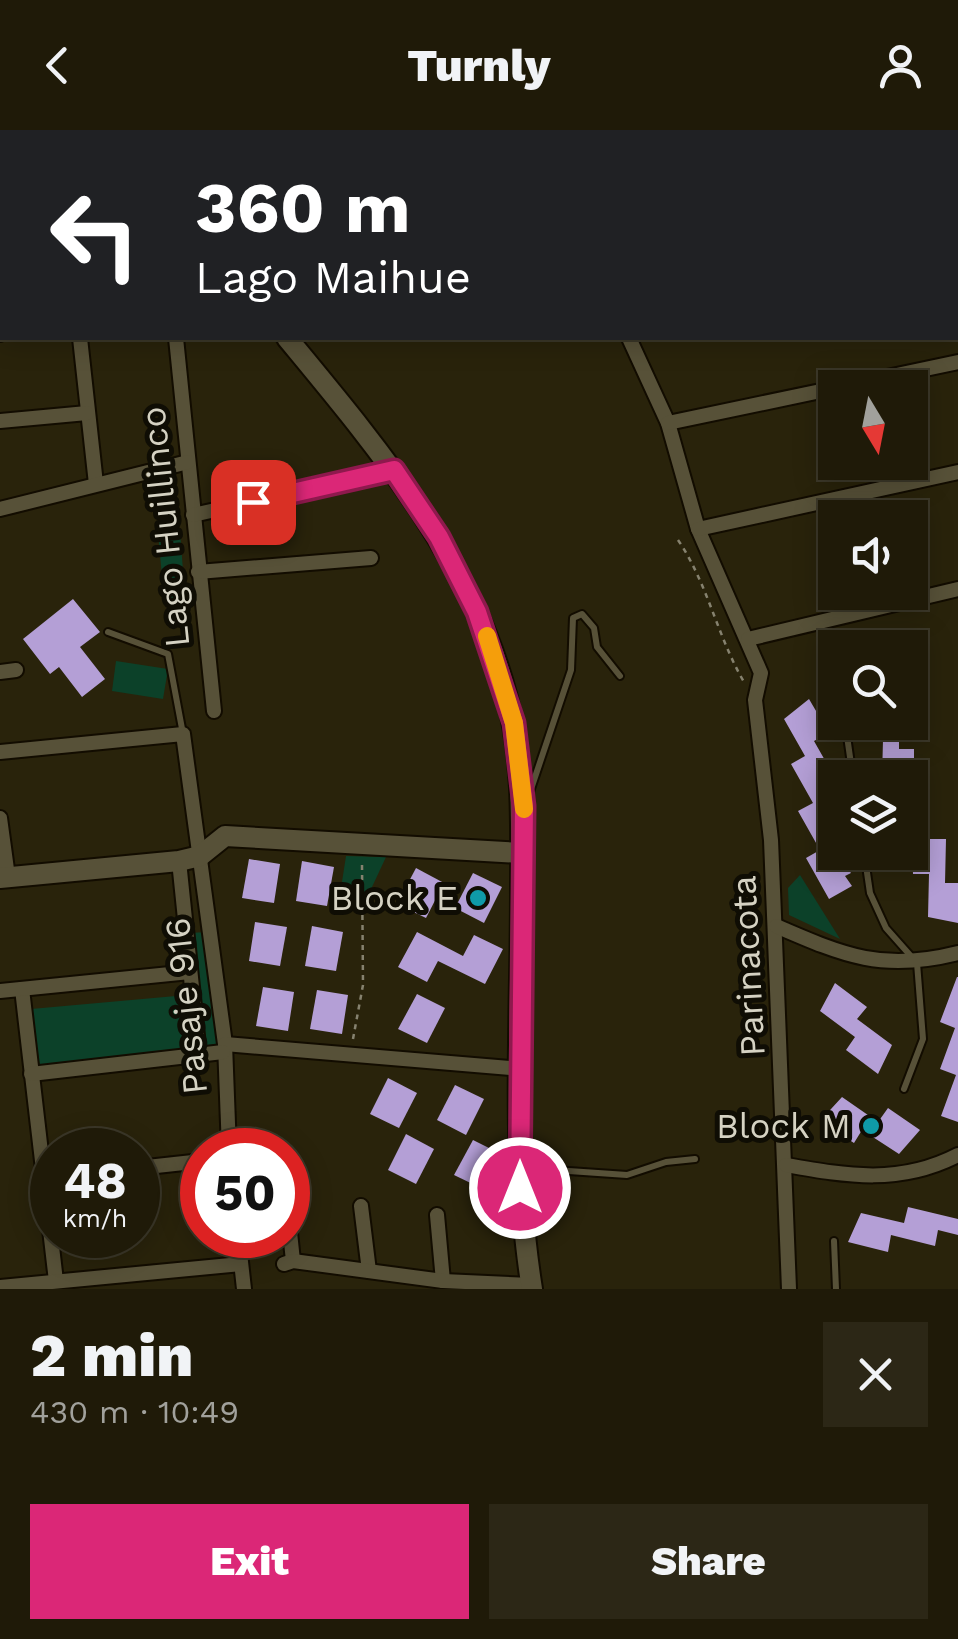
<!DOCTYPE html>
<meta charset="utf-8">
<style>
:root{--surface:#1f1a08;--page:#2c2716;--text:#f1f3f6;--muted:#a1a19c;--line:#3c3829;--accent:#db2777}
body{margin:0;font-family:"Work Sans",sans-serif;background:var(--page);color:var(--text);height:100vh;display:flex;flex-direction:column;font-size:38px;white-space:nowrap}
*{box-sizing:border-box;margin:0}
p{font-size:32px;color:var(--muted)}
.icon{flex:none;width:55px;height:55px;fill:none;stroke:currentColor;stroke-width:2;stroke-linecap:round;stroke-linejoin:round}
.map{position:relative;height:1159px;overflow:hidden}
.panel{display:flex;flex-direction:column;background:var(--surface);flex:1}
.panel>*{flex:none}
.banner{position:absolute;left:0px;top:0px;width:960px;height:210px;box-shadow:0 5px 25px #0003,0 0 0 2px var(--line);background:#202124;color:#fff;overflow:hidden}
.needle{width:65px;rotate:170deg}
.tools{position:absolute;left:818px;top:240px;display:grid;gap:20px}
.tools a{display:grid;place-items:center;width:110px;height:110px;border-radius:0px;background:var(--surface);box-shadow:0 5px 25px #0003,0 0 0 2px var(--line);font-size:50px}
.speed{position:absolute;left:30px;top:998px;display:flex;gap:20px;font-size:50px;font-weight:700;text-align:center}
.speed>*{display:grid;place-content:center;width:130px;height:130px;border-radius:50%;background:var(--surface);box-shadow:0 5px 25px #0003,0 0 0 2px var(--line);line-height:1}
.speed small{font-size:25px;font-weight:400}
.speed .limit{border:15px solid #d22;background:#fff;color:#111}
.pin{position:absolute;display:grid;place-items:center;width:85px;height:85px;color:#fff;margin:-42px;border-radius:20px;box-shadow:0 5px 15px #0006}
.me{position:absolute;width:110px;margin:-55px;rotate:0deg;stroke-linejoin:round;filter:drop-shadow(0 0 8px #0008)}
.turn{display:flex;align-items:center;gap:35px;height:210px;padding:0 30px;font-size:45px}
.turn .icon{width:130px;height:130px;stroke-width:2.5}
.turn b{display:block;font-size:70px;line-height:85px}
.round{display:grid;place-items:center;flex:none;width:105px;height:105px;border-radius:0px;background:var(--page)}
.headline{display:flex;align-items:center;justify-content:space-between;height:170px;padding:0 30px}
h1{font-size:60px;font-weight:800;line-height:75px}
.cta{display:flex;gap:20px;margin-top:auto;padding:20px 30px}
.cta a{flex:1;height:115px;border-radius:0px;background:var(--accent);color:#fff;font-size:40px;font-weight:800;line-height:115px;text-align:center}
.cta a+a{background:var(--page);color:var(--text)}
header{display:flex;justify-content:space-between;align-items:center;height:130px;padding:0 30px;background:var(--surface);font-size:45px;font-weight:800}
.map>svg:first-child{display:block}
.green{fill:#0c4129}
.building{fill:#b49fd6}
.lines{fill:none;stroke-linecap:round;stroke-linejoin:round}
.lane-casing{stroke:#120c00;stroke-width:10}
.street-casing{stroke:#120c00;stroke-width:18}
.secondary-casing{stroke:#120c00;stroke-width:24}
.path{stroke:#86826f;stroke-width:2.5;stroke-dasharray:5 5;stroke-linecap:butt}
.lane{stroke:#575138;stroke-width:6}
.street{stroke:#575138;stroke-width:14}
.secondary{stroke:#575138;stroke-width:20}
.route-casing{stroke:#8e194d;stroke-width:25}
.route{stroke:#db2777;stroke-width:18}
.slow{stroke:#f59e0b;stroke-width:18}
.culture-dot{fill:#0f9aa8;stroke:#0f0d04;stroke-width:4}
.labels{text-anchor:middle;stroke-width:10;stroke-linejoin:round;paint-order:stroke}
.street-label{font-size:35px;fill:#d5d2c3;stroke:#0f0d04}
.poi-label{font-size:35px;fill:#d5d2c3;stroke:#0f0d04;text-anchor:end}
</style>
<header><svg class="icon" aria-label="back" viewBox="0 0 24 24"><path d="M15 5l-7 7 7 7"/></svg>Turnly<svg class="icon" aria-label="person" viewBox="0 0 24 24"><circle cx="12" cy="8" r="4"/><path d="M4 21q1-7 8-7t8 7"/></svg></header>
<div class="map">
<svg width="958" height="1159" viewBox="0 0 958 1159">
<rect width="100%" height="100%" fill="#29230b"/>
<g class="green">
<path d="M 174,398 L 180,401 L 186,480 L 181,486 L 164,468 L 158,403 Z"/>
<path d="M 116,531 L 168,539 L 163,569 L 112,561 Z"/>
<path d="M 346,726 L 386,727 L 365,772 L 341,758 Z"/>
<path d="M 800,745 L 840,809 L 789,785 L 788,758 Z"/>
<path d="M 205,802 L 218,916 L 205,918 L 191,803 Z"/>
<path d="M 187,865 L 193,921 L 40,937 L 31,879 Z"/>
</g>
<g class="building">
<path d="M 73,469 L 100,502 L 80,517 L 105,549 L 82,567 L 59,537 L 50,544 L 23,509 Z"/>
<path d="M 809,569 L 829,603 L 814,611 L 835,648 L 822,657 L 835,681 L 835,700 L 828,704 L 835,722 L 851,743 L 845,746 L 852,756 L 829,769 L 806,728 L 820,720 L 798,681 L 813,673 L 791,634 L 805,626 L 784,589 Z"/>
<path d="M 867,592 L 899,592 L 899,619 L 914,619 L 914,648 L 882,648 L 883,610 L 867,609 Z"/>
<path d="M 910,664 L 930,664 L 929,709 L 946,709 L 945,753 L 958,753 L 958,793 L 928,787 L 929,744 L 913,744 Z"/>
<path d="M 249,729 L 280,734 L 274,773 L 242,768 Z"/>
<path d="M 302,731 L 334,737 L 327,776 L 296,771 Z"/>
<path d="M 416,738 L 444,753 L 426,788 L 397,774 Z"/>
<path d="M 473,743 L 502,757 L 484,793 L 455,778 Z"/>
<path d="M 255,792 L 287,797 L 280,836 L 249,831 Z"/>
<path d="M 312,796 L 343,802 L 336,841 L 305,836 Z"/>
<path d="M 417,802 L 463,826 L 474,805 L 503,819 L 485,854 L 438,831 L 427,852 L 398,837 Z"/>
<path d="M 957,847 L 958,847 L 958,992 L 941,986 L 956,945 L 940,939 L 955,898 L 940,892 Z"/>
<path d="M 835,853 L 867,877 L 857,889 L 892,915 L 878,944 L 846,920 L 855,907 L 820,881 Z"/>
<path d="M 263,857 L 294,862 L 288,901 L 256,896 Z"/>
<path d="M 317,860 L 348,865 L 342,904 L 310,899 Z"/>
<path d="M 417,864 L 445,878 L 427,913 L 398,899 Z"/>
<path d="M 388,948 L 417,963 L 399,998 L 370,984 Z"/>
<path d="M 455,955 L 484,969 L 466,1005 L 437,990 Z"/>
<path d="M 842,967 L 878,992 L 888,978 L 920,1000 L 899,1024 L 862,1000 L 854,1013 L 820,991 Z"/>
<path d="M 406,1004 L 434,1019 L 416,1054 L 388,1040 Z"/>
<path d="M 473,1010 L 501,1024 L 483,1059 L 454,1045 Z"/>
<path d="M 908,1077 L 958,1089 L 958,1105 L 938,1100 L 935,1116 L 891,1105 L 888,1122 L 848,1112 L 861,1083 L 904,1093 Z"/>
</g>
<g class="lines">
<defs>
<g id="lane">
<path d="M 108,502 L 168,524 L 183,604"/>
<path d="M 845,592 L 853,648"/>
<path d="M 527,671 L 571,540 L 573,488 L 582,484 L 594,498 L 597,517 L 620,546"/>
<path d="M 864,722 L 870,763 L 886,798 L 917,833 L 923,909 L 904,959"/>
<path d="M 525,1038 L 627,1045 L 666,1032 L 695,1029"/>
<path d="M 834,1111 L 836,1159"/>
</g>
<g id="street">
<path d="M 0,103 L 2,103"/>
<path d="M 958,173 L 958,174"/>
<path d="M 0,204 L 2,203"/>
<path d="M 80,208 L 96,354"/>
<path d="M 176,208 L 214,581"/>
<path d="M 629,208 L 668,293 L 698,399 L 761,543 L 755,570 L 771,710 L 789,1159"/>
<path d="M 835,258 L 958,232"/>
<path d="M 0,291 L 87,283"/>
<path d="M 668,293 L 835,258"/>
<path d="M 0,379 L 188,332"/>
<path d="M 193,385 L 394,340"/>
<path d="M 698,399 L 958,342"/>
<path d="M 198,442 L 371,428"/>
<path d="M 748,509 L 958,459"/>
<path d="M 0,542 L 16,540"/>
<path d="M 0,622 L 183,604 L 225,914 L 229,1020"/>
<path d="M 0,688 L 8,747"/>
<path d="M 179,731 L 199,925"/>
<path d="M 776,796 C 845,826 883,842 958,823"/>
<path d="M 22,859 L 56,1151"/>
<path d="M 0,861 L 190,842"/>
<path d="M 225,914 L 521,939"/>
<path d="M 31,944 L 223,922"/>
<path d="M 786,1035 C 848,1046 900,1055 958,1025"/>
<path d="M 138,1038 L 202,1031"/>
<path d="M 361,1076 L 369,1141"/>
<path d="M 288,1083 L 293,1131"/>
<path d="M 437,1085 L 443,1151"/>
<path d="M 238,1105 L 244,1159"/>
<path d="M 284,1134 L 293,1131 L 443,1151 L 531,1155"/>
<path d="M 0,1157 L 241,1134"/>
</g>
<g id="secondary">
<path d="M 170,0 L 170,2"/>
<path d="M 287,208 C 377,317 471,427 507,568 C 524,634 521,697 521,764 C 521,895 511,1029 532,1159"/>
<path d="M 0,748 L 179,731 L 200,726 L 225,706 L 521,723"/>
</g>
</defs>
<use href="#lane" class="lane-casing"/>
<use href="#street" class="street-casing"/>
<use href="#secondary" class="secondary-casing"/>
<g class="path">
<path d="M 678,410 C 708,454 717,506 744,552"/>
<path d="M 353,909 L 363,855 L 362,733"/>
</g>
<use href="#lane" class="lane"/>
<use href="#street" class="street"/>
<use href="#secondary" class="secondary"/>
</g>
<g class="lines">
<defs>
<path id="route" d="M 253,372 L 394,340 L 439,407 L 477,482 L 514,593 L 524,676 L 520,1058"/>
</defs>
<use href="#route" class="route-casing"/>
<use href="#route" class="route"/>
<path class="slow" d="M 487,506 L 514,593 L 524,679"/>
</g>
<g class="culture-dot">
<circle cx="478" cy="768" r="10"/>
<circle cx="871" cy="996" r="10"/>
</g>
<g class="labels">
<g class="street-label">
<text transform="translate(165 397) rotate(-96)" y="12">Lago Huillinco</text>
<text transform="translate(748 836) rotate(-93)" y="12">Parinacota</text>
<text transform="translate(186 876) rotate(-96)" y="12">Pasaje 916</text>
</g>
<g class="poi-label">
<text x="458" y="780">Block E</text>
<text x="851" y="1008">Block M</text>
</g>
</g>
</svg>
<div class="tools">
<a><svg class="needle" viewBox="-14 -14 28 28"><path d="M0-13l5 13h-10z" fill="#e53935"/><path d="M0 13l5-13h-10z" fill="#a1a19c"/></svg></a>
<a><svg class="icon" aria-label="sound" viewBox="0 0 24 24"><path d="M4 9h4l5-4v14l-5-4H4zM17 9q2 3 0 6"/></svg></a>
<a><svg class="icon" aria-label="search" viewBox="0 0 24 24"><circle cx="10" cy="10" r="6"/><path d="M15 15l6 6"/></svg></a>
<a><svg class="icon" aria-label="layers" viewBox="0 0 24 24"><path d="M12 4l9 5-9 5-9-5zM3 14l9 5 9-5"/></svg></a>
</div>
<div class="speed"><div>48<small>km/h</small></div><div class="limit">50</div></div>
<div class="pin" style="left:253px;top:372px;background:#d93025"><svg class="icon" aria-label="arrive" viewBox="0 0 24 24"><path d="M6 21V4h12l-3 4 3 4H6"/></svg></div>
<svg class="me" style="left:520px;top:1058px" viewBox="-20 -20 40 40"><circle r="17" fill="#db2777" stroke="#fff" stroke-width="3"/><path d="M0-11L8 9 0 5-8 9z" fill="#fff"/></svg>
<div class="banner">
<div class="turn"><svg class="icon" aria-label="left" viewBox="0 0 24 24"><path d="M17 20v-9H6M10 6l-5 5 5 5"/></svg><div><b>360 m</b>Lago Maihue</div></div>
</div>
</div>
<section class="panel">
<div class="headline"><div><h1>2 min</h1><p>430 m · 10:49</p></div><a class="round"><svg class="icon" aria-label="close" viewBox="0 0 24 24"><path d="M6 6l12 12M18 6L6 18"/></svg></a></div>
<div class="cta"><a>Exit</a><a>Share</a></div>
</section>
